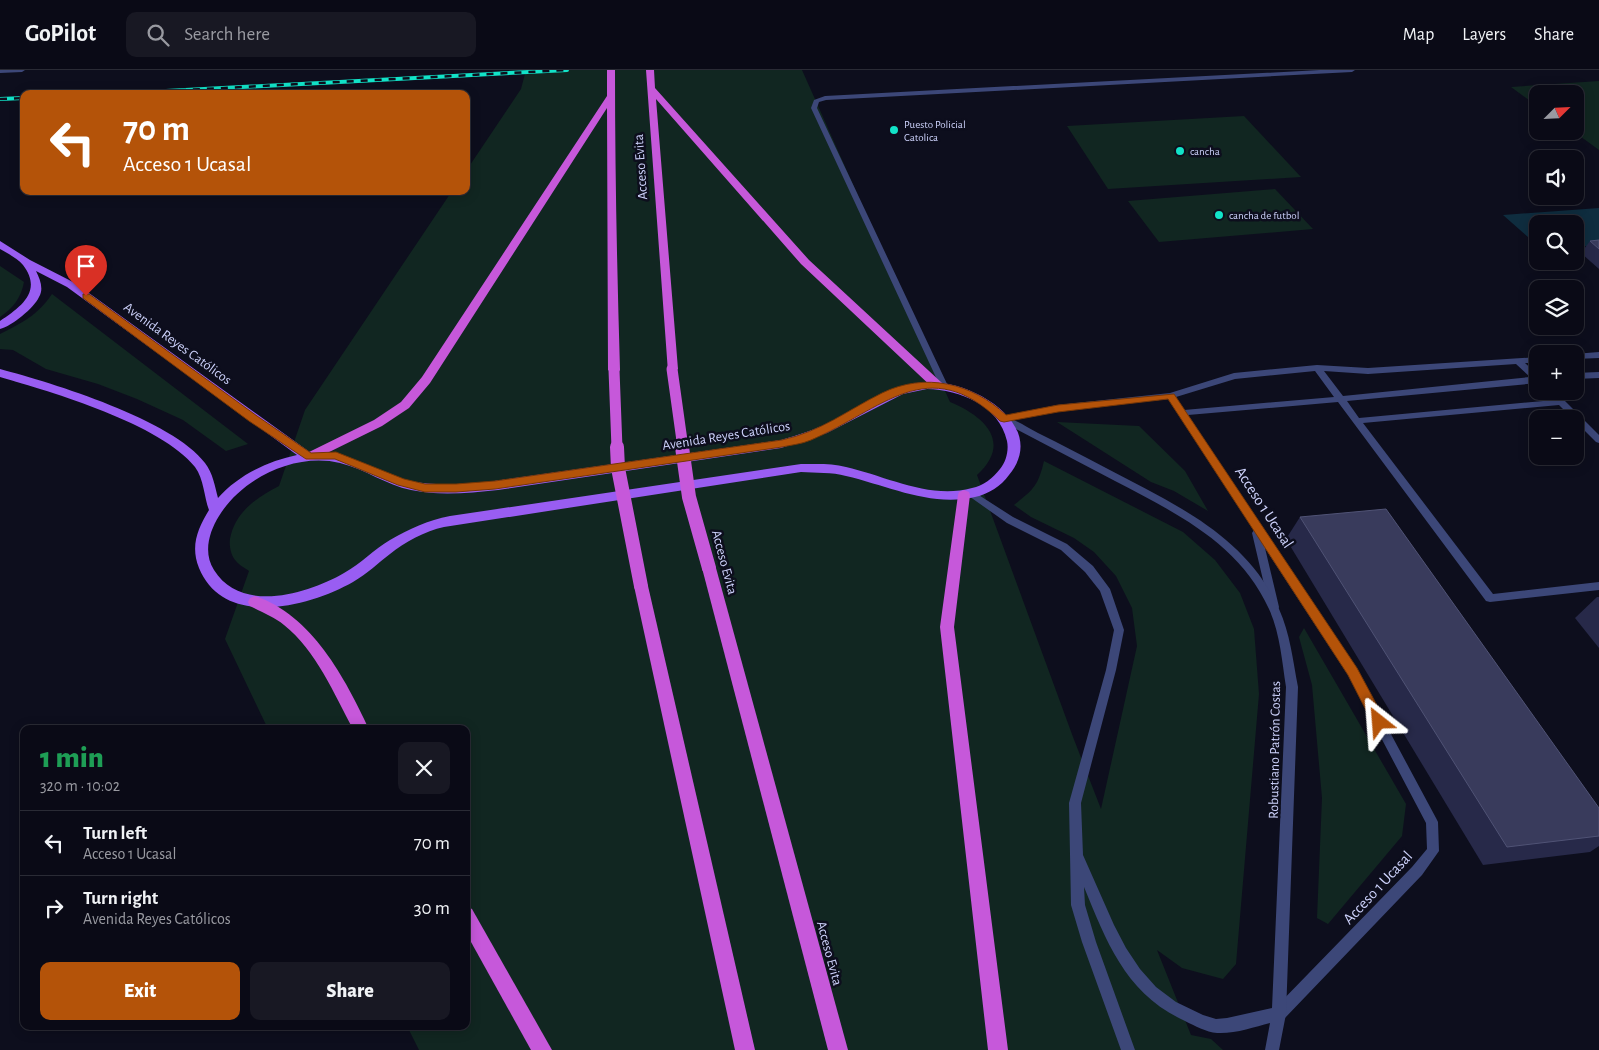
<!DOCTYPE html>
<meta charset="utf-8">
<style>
:root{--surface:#0a0a16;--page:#181823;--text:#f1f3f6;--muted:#999aa1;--line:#2a2b35;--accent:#b45309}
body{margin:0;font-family:"Alegreya Sans",sans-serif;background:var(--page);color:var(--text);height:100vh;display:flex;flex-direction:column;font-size:19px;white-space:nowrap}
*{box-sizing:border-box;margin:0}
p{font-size:16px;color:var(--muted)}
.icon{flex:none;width:28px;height:28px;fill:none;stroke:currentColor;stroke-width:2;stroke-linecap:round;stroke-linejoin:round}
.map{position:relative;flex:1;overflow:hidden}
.details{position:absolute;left:20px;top:655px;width:450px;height:305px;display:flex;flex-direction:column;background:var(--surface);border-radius:10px;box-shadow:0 2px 12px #0003,0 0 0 1px var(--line)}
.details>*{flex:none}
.hud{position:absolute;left:20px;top:20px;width:450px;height:105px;border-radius:10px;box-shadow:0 2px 12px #0003,0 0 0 1px var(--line);background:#b45309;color:#fff;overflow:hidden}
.needle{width:32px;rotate:66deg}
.tools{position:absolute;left:1529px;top:15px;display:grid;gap:10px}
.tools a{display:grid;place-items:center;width:55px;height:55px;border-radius:10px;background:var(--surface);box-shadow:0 2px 12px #0003,0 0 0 1px var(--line);font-size:25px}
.pin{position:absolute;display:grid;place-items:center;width:42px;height:42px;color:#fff;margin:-51px -21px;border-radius:50% 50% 50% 0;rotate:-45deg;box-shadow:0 0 5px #0007}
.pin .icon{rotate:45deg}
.me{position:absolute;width:55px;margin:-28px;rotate:332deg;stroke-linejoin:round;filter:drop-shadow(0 0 4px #0008)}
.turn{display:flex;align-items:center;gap:18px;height:105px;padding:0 20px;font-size:22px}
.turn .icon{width:65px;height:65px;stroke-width:2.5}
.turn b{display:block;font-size:35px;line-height:42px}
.round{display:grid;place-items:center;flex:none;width:52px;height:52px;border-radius:10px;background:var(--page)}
.headline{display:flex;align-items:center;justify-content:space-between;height:85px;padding:0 20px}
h1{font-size:30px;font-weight:800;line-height:38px;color:#1e9e55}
.action{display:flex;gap:10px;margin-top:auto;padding:10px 20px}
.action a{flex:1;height:58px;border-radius:10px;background:var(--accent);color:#fff;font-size:20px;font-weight:800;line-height:58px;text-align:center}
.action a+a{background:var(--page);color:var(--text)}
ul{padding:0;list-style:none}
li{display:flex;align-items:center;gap:15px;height:65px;padding:0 20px;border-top:1px solid var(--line)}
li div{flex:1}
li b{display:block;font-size:19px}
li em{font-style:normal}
header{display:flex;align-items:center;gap:30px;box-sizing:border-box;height:70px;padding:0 25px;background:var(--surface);border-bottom:1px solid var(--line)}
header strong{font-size:24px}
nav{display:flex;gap:28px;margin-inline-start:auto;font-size:18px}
.search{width:350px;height:45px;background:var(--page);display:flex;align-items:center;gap:12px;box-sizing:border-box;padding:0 18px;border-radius:10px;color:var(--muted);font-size:19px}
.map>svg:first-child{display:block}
.green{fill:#112621}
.water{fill:#0f2d3f}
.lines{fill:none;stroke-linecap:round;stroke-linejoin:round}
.service{fill:#3c4778;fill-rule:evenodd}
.minor{fill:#3c4778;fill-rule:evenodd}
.primary{fill:#995df2;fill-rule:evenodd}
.trunk{fill:#c658da;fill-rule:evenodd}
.rail-casing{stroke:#12e3c8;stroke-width:4}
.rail{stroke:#0d0e1d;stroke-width:2.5;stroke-dasharray:7;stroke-linecap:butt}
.trunk-bridge-far1{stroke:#c658da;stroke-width:11}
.trunk-bridge{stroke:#c658da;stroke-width:14}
.wall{fill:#272949}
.building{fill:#393b5c;stroke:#505375}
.route{fill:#b45309;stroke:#753606}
.poi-dot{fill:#12e3c8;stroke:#0d0e1d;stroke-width:2}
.labels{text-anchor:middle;stroke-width:5;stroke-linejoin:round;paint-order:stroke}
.far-poi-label{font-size:11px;fill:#cdd2fb;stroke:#0d0e1d;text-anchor:start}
.street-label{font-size:14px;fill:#cdd2fb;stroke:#0d0e1d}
.near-street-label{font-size:16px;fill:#cdd2fb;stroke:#0d0e1d}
</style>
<header>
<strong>GoPilot</strong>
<div class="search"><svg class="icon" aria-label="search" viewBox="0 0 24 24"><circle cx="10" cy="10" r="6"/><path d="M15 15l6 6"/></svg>Search here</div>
<nav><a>Map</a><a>Layers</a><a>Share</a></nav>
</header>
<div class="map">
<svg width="1599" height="980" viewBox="0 0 1599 980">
<rect width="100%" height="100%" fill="#0d0e1d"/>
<g class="green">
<path d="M 526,0 L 802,0 L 950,332 C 984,346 1013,372 977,405 L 1073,667 L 1101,739 L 1137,576 L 1132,538 L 1116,506 L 1094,482 L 1074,468 L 1031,447 L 1014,435 C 1034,419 1038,416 1044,391 L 1183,462 L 1215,490 L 1240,523 L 1254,559 L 1259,624 L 1236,894 L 1223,909 L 1182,898 L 1157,880 L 1191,965 L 1211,969 L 1223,980 L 419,980 L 407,956 L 466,956 L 466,659 L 268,659 L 225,569 L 249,501 C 245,498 239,495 236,491 C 231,486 229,476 230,469 C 235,442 256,428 279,416 L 305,340 L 452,121 L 466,121 L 466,101 L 521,19 Z"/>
<path d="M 1599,11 L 1599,80 L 1573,61 L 1575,61 L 1575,24 L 1538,24 L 1537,36 L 1511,17 Z"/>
<path d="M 1244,46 L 1301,107 L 1108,119 L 1067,56 Z"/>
<path d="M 1275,119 L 1313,159 L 1159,172 L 1128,131 Z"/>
<path d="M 0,196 L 24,212 C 21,228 13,238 0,247 Z"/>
<path d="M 52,224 L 248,374 L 226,381 L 183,350 L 137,329 L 98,314 L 46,299 L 13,280 L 0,279 L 0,264 C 22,253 38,245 52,224 Z"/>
<path d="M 1057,352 L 1139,356 L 1185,401 L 1208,441 L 1174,421 L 1151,412 Z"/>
<path d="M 1304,558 L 1406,734 L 1402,766 L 1328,854 L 1317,848 L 1322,728 L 1312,615 L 1299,567 Z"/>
</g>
<path class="water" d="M 1599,138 L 1599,175 L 1575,177 L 1575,154 L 1538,154 L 1537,175 L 1503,145 Z"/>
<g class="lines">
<g class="service">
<path d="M 0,0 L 25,0 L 22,2 L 0,3 Z"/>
<path d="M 1599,282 L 1599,288 L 1575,289 L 1574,284 Z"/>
<path d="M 1538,287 L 1538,293 L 1525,293 L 1538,305 L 1538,313 L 1347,331 L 1359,348 L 1554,330 L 1546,321 L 1555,321 L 1599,365 L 1599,373 L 1596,372 L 1575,351 L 1575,349 L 1573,349 L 1559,335 L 1363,353 L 1493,524 L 1599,512 L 1599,520 L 1490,532 L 1486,531 L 1338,332 L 1188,345 L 1356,599 L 1436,748 L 1438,752 L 1439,781 L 1422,805 L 1284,949 L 1279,951 L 1274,949 L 1272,944 L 1274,939 L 1412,797 L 1427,779 L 1426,753 L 1348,605 L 1265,478 L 1279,537 L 1278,540 L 1270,540 L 1252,463 L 1254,460 L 1169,329 L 1057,341 L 1004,352 L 1000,349 L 1004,346 L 1057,335 L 1170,323 L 1234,303 L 1317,295 L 1368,298 ZM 1516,294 L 1530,307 L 1343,326 L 1324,301 L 1368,304 ZM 1315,301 L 1334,327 L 1184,340 L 1176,327 L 1235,309 Z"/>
<path d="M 1599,302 L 1599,308 L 1575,309 L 1575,303 Z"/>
</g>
<g class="minor">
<path d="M 1320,0 L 1355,0 L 1352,2 L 826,30 L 819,32 L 817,38 L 948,316 L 944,319 L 940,316 L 811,38 L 814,30 L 825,26 Z"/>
<path d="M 1004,346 C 1016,350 1027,357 1038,363 C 1061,374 1083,386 1106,398 C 1174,434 1246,465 1279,539 C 1290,563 1293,591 1298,617 L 1286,944 L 1279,980 L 1265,980 L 1270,953 C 1254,957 1235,964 1217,963 C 1206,962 1195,956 1185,951 C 1126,924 1107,873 1084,817 L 1085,835 L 1096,872 L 1135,980 L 1121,980 L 1082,872 L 1071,835 L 1069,733 L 1106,600 L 1114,560 L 1100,521 L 1085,502 L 1061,480 L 1007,453 L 966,424 L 968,422 L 974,422 L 1013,447 L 1067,474 L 1093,496 L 1110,519 L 1124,560 L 1116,600 L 1081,733 L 1083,785 L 1114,855 L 1126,878 L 1140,899 L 1156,917 L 1176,932 L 1203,945 L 1216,949 L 1227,948 L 1272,938 L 1286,617 C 1282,591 1280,563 1269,539 C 1239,473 1176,443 1115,411 C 1077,391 1039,371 1001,351 L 1000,349 L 1001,347 Z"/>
</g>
<path class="primary" d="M 0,171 L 30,190 L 75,213 L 311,383 C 351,381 375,402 410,411 C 433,416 457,414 480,413 L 781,370 C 799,365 817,359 834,350 C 864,334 892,313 928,312 C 972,310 1050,355 1009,405 C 1001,416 989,424 975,427 C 930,437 889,416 846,406 C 832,402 816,403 801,402 L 444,457 C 425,461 405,472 390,484 C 378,493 367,504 353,512 C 309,537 224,559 199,498 C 190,476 198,458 209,440 C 204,427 204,409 195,397 C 161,354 52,322 0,307 L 0,299 C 53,313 173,350 205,393 C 213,403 215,417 218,428 C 238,405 268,391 297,385 L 67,217 L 36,201 C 40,209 44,219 39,227 C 34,238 12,256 0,259 L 0,251 C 21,237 43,221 23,195 C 17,188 7,183 0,179 ZM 927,319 C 960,320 999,335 1007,371 C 1009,380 1006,392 1000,399 C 993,408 983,416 972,418 C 930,430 886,406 846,397 C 832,393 816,394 801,394 L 450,446 C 428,450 409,459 390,470 C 374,479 361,494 344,503 C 308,524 241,544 214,500 C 203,483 209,462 219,446 C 242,408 296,382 340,393 C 365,399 386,415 411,420 C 439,426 469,423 498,420 L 781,378 L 827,363 L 903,324 Z"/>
<g class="trunk">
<path d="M 607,0 L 615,0 C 615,99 617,200 620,300 L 618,303 L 614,304 L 608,300 L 607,38 L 430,313 L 409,338 L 382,356 L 313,390 L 305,390 L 303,387 L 305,384 L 374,350 L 401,332 L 422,307 L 607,26 Z"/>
<path d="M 646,0 L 654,0 L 655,18 L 809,190 L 942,313 L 944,316 L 942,319 L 934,319 L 801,194 L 656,29 L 678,299 L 672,303 L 668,302 Z"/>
<path d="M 964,420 L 969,422 L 970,425 L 954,557 L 1008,980 L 988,980 L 940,557 L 958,425 L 959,422 Z"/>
<path d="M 709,493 L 714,494 L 716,498 L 848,980 L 828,980 L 702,498 L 704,494 Z"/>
<path d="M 641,510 L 646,512 L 648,516 L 755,980 L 735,980 L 634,516 L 636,512 Z"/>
<path d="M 255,526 C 312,545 345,608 369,659 L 353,659 C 334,624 316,580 284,555 C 274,547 261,542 250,536 L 248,532 L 250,528 Z"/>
<path d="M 466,836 L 472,839 L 552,980 L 531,980 L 466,863 Z"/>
</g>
<defs>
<g id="rail">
<path d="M 109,24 L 567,0"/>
<path d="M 0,29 L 24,28"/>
</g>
</defs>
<use href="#rail" class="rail-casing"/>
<use href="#rail" class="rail"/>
<g class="trunk-bridge-far1">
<path d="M 672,299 L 683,378"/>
<path d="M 614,300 L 617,378"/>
</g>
<g class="trunk-bridge">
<path d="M 617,377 L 618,398 L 641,516"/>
<path d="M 682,377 L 689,427 L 709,498"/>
</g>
</g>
<g class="wall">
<path d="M 1599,170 L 1599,199 L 1581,183 L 1590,171 Z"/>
<path d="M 1300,447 L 1599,738 L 1599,776 L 1590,782 L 1483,795 L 1286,469 Z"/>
<path d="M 1597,527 L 1599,527 L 1599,578 L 1575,548 Z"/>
</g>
<g class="building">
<path d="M 1599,170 L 1599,179 L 1590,171 Z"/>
<path d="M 1386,439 L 1599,738 L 1599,766 L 1507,777 L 1300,447 Z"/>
</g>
<path class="route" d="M 83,224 L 89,224 L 257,346 L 311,383 L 336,382 L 404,409 L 425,414 L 456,414 L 495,411 L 782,370 C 822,361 846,341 882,323 C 925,302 972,313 1006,345 L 1058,335 L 1174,324 L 1357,598 L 1386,652 L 1384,656 L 1379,657 L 1374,656 L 1348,605 L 1168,329 L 1058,342 L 1004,352 L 1000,351 C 928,281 882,340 811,370 C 802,374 791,375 782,377 L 495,419 L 456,422 L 425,422 L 398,415 L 335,389 L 306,389 L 249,351 L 83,228 Z"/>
<g class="poi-dot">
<circle cx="894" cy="60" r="5"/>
<circle cx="1180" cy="81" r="5"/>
<circle cx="1219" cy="145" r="5"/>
</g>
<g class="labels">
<g class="far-poi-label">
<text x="904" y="58">Puesto Policial<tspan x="904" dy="13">Catolica</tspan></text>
<text x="1190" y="85">cancha</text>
<text x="1229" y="149">cancha de futbol</text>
</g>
<g class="street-label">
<text transform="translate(640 97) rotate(-94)" y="5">Acceso Evita</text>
<text transform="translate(178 273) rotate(36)" y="5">Avenida Reyes Católicos</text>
<text transform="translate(726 365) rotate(-9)" y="5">Avenida Reyes Católicos</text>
<text transform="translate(725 492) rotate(75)" y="5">Acceso Evita</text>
<text transform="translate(1274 680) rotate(-89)" y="5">Robustiano Patrón Costas</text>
<text transform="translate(830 883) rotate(75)" y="5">Acceso Evita</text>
</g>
<g class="near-street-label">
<text transform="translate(1265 437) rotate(57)" y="6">Acceso 1 Ucasal</text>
<text transform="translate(1377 817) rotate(-47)" y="6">Acceso 1 Ucasal</text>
</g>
</g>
</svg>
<div class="tools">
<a><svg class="needle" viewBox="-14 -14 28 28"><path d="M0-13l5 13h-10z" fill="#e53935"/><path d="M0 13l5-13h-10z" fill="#999aa1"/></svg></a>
<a><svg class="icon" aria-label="sound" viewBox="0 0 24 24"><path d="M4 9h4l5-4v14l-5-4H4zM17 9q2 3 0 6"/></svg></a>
<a><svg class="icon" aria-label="search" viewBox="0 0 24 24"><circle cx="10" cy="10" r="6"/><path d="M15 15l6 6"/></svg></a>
<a><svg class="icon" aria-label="layers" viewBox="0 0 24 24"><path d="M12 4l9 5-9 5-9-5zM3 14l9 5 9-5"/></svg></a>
<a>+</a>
<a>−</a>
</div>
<div class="pin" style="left:86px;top:226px;background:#d93025"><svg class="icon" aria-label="arrive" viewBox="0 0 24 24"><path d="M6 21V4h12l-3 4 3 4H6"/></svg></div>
<svg class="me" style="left:1379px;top:652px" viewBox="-20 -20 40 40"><path d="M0-17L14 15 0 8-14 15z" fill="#b45309" stroke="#fff" stroke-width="4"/></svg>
<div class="hud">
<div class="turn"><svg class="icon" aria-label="left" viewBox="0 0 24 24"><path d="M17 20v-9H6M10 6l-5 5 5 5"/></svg><div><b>70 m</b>Acceso 1 Ucasal</div></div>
</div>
<section class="details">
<div class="headline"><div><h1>1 min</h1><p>320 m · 10:02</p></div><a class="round"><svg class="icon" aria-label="close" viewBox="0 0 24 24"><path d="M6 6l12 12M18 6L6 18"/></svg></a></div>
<ul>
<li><svg class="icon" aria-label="left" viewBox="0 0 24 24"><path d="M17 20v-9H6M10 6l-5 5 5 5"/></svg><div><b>Turn left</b><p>Acceso 1 Ucasal</p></div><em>70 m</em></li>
<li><svg class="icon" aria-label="right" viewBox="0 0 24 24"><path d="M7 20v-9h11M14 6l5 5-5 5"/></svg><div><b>Turn right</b><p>Avenida Reyes Católicos</p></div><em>30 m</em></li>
</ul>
<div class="action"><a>Exit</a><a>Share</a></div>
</section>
</div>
